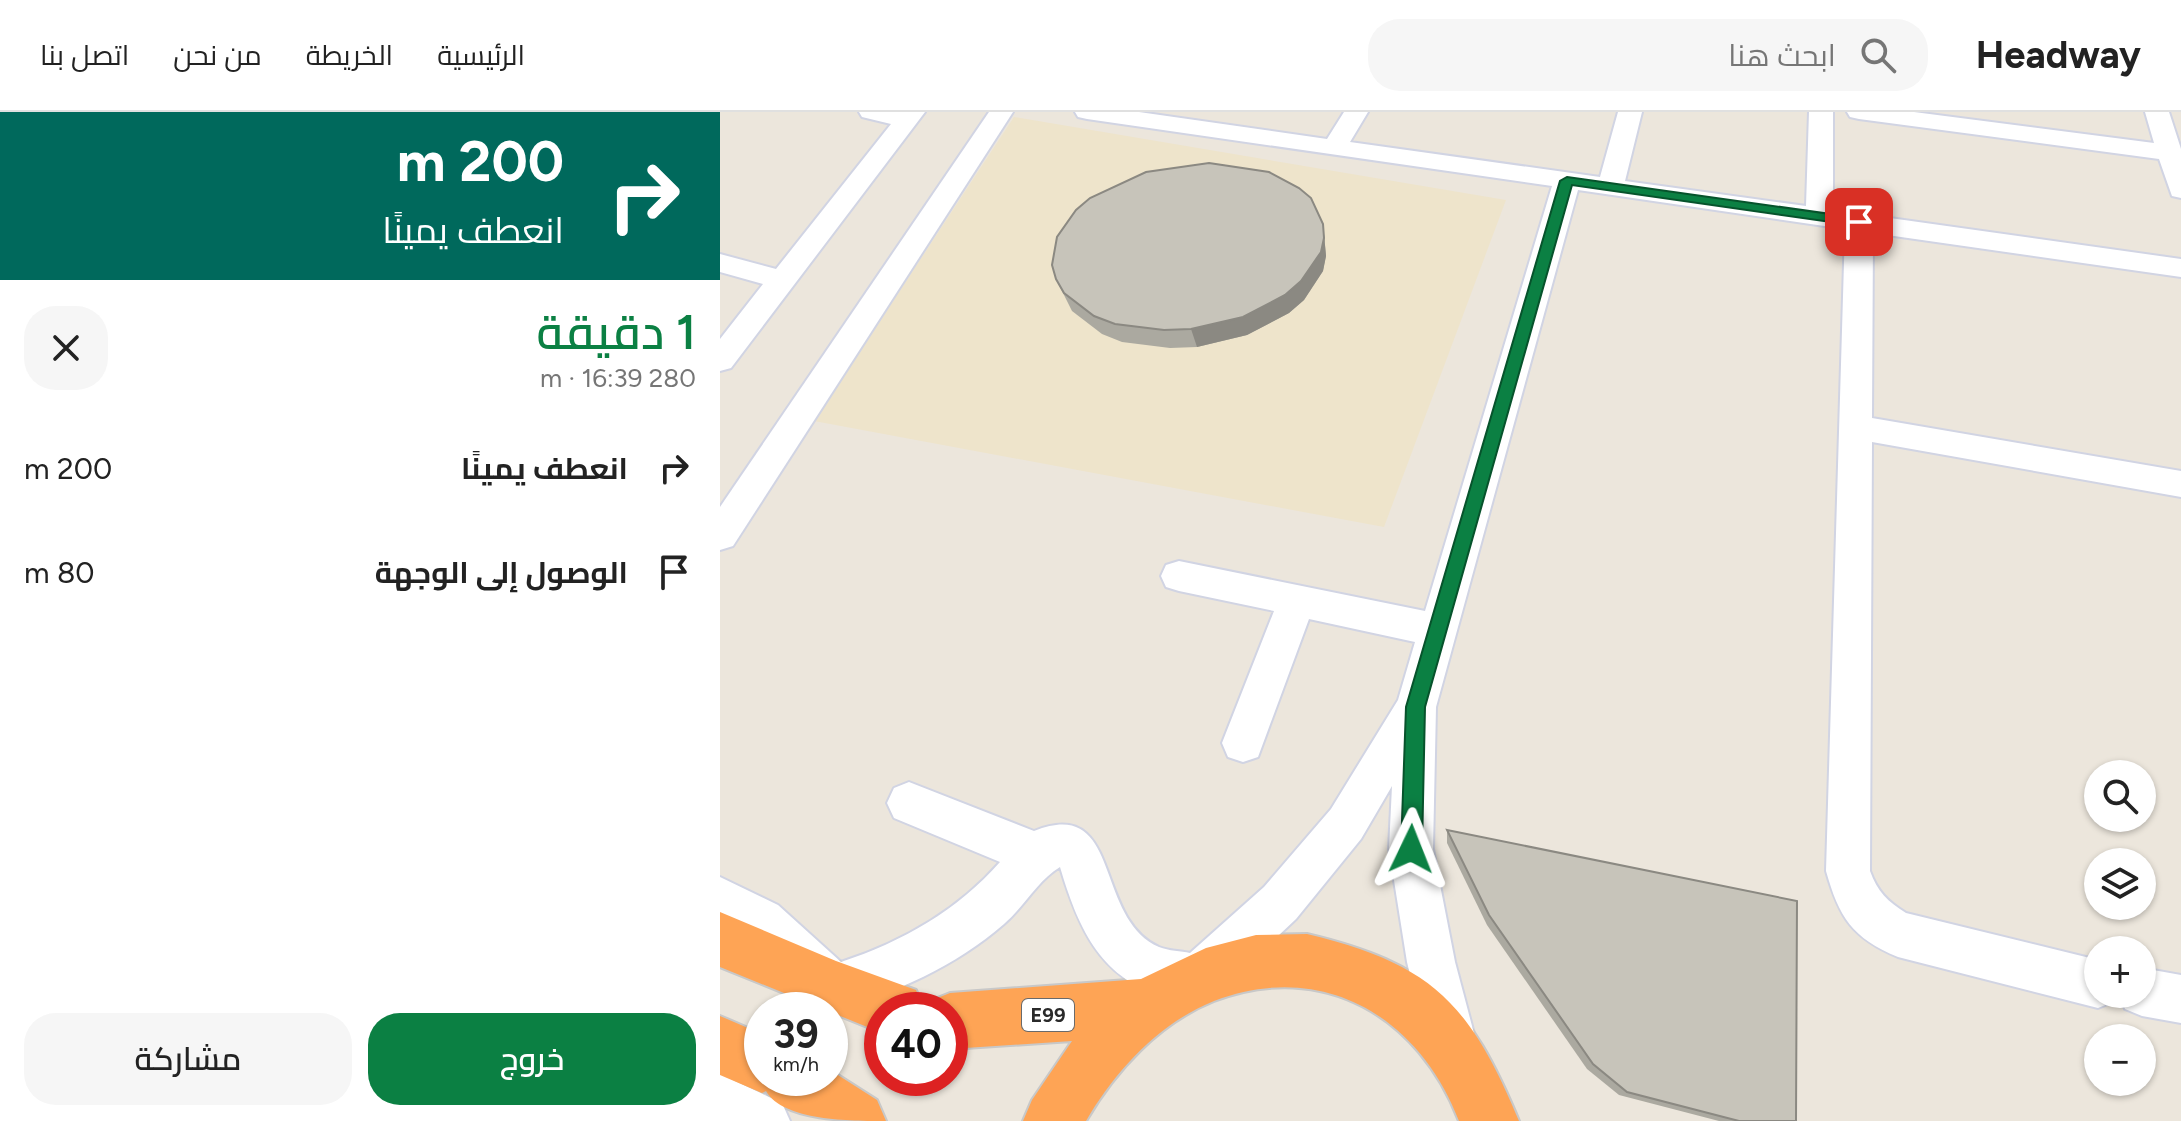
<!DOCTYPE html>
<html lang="ar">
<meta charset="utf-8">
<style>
:root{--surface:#fff;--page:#f6f6f6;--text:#222;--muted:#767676;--line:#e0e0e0;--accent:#0b8043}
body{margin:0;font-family:Figtree,Cairo,sans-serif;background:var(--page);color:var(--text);direction:rtl;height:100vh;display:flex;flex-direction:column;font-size:30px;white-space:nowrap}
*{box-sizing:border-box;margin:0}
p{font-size:26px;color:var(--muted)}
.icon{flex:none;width:44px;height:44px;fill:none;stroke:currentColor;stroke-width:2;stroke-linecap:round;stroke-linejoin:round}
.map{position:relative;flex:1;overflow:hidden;direction:ltr}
.sheet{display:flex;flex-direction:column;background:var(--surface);width:720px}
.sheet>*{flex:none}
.top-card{background:#00695c;color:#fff;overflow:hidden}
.buttons{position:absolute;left:1364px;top:648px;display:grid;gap:16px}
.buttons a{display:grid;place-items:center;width:72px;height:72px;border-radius:50%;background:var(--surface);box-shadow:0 2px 6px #0004;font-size:40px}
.speed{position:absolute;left:24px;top:880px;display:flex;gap:16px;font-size:40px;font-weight:700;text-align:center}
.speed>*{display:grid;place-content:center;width:104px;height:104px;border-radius:50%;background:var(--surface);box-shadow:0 2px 6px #0004;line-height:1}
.speed small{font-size:20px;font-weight:400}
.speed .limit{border:12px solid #d22;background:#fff;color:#111}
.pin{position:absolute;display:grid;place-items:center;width:68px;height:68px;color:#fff;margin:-34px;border-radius:16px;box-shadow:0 4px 12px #0006}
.me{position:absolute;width:88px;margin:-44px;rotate:2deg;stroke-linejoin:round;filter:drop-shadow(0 0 6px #0008)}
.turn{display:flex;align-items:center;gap:28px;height:168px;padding:0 24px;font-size:36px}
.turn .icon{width:104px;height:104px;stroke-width:2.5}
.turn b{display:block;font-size:56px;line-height:68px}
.round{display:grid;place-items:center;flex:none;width:84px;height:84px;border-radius:32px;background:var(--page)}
.summary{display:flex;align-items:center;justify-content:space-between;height:136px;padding:0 24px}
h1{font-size:48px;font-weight:600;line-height:60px;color:var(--accent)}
.primary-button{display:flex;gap:16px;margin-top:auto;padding:16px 24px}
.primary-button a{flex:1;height:92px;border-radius:32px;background:var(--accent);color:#fff;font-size:32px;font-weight:600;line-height:92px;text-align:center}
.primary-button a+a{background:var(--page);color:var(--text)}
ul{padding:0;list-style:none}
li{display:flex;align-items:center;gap:24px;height:104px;padding:0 24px}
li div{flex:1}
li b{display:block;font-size:30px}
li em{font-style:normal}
header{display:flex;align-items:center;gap:48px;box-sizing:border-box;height:112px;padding:0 40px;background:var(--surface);border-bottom:2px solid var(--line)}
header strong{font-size:38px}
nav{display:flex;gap:44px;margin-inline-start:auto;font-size:28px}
.search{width:560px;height:72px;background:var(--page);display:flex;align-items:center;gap:20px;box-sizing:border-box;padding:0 28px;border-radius:32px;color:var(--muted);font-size:30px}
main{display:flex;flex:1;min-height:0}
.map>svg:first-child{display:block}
.education{fill:#eee4cb}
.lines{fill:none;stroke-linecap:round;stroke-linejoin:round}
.minor-casing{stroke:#d1d4e3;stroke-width:4}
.highway-casing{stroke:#c8c8c8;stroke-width:4}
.minor{fill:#fff;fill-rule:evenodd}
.highway{fill:#fea455;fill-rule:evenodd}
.wall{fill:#aba9a0}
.shaded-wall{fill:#8b8982}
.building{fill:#c7c4ba;stroke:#8b8982;stroke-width:2}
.route{fill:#0b8043;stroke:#07532c;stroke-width:2}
.labels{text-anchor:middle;stroke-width:8;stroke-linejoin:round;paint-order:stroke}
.shield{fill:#fff;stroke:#6a6a6a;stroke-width:2}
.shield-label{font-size:20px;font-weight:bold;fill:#2a2a2a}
</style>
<header>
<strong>Headway</strong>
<div class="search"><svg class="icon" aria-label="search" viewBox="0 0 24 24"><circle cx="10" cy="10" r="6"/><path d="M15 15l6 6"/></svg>ابحث هنا</div>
<nav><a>الرئيسية</a><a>الخريطة</a><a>من نحن</a><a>اتصل بنا</a></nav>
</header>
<main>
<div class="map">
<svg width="1461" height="1009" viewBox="0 0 1461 1009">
<rect width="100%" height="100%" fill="#ece6dc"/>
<path class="education" d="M 294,5 L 786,88 L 664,415 L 94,309 Z"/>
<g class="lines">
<defs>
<g id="minor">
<path d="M 139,0 L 205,0 L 11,256 L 0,259 L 0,227 L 43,172 L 0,160 L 0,142 L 56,157 L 171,12 L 142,5 Z"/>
<path d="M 269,0 L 293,0 L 13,434 L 0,438 L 0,395 Z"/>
<path d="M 355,0 L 419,0 L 607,27 L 624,0 L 648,0 L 630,30 L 880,65 L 898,0 L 922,0 L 905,69 L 1086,94 L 1089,0 L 1113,0 L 1113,98 L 1461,147 L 1461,165 L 1153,121 L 1152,306 L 1461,359 L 1461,385 L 1152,330 L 1150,759 C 1157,779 1168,790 1186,801 L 1378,848 L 1378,882 L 1398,882 L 1395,889 L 1378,896 L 1178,845 C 1132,826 1119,805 1106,759 L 1125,117 L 858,78 L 716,595 L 713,737 L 735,850 L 756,929 L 749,947 L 731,954 L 713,947 L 706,929 L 687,850 L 669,737 L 672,674 L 641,727 L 576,807 L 495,883 C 476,891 461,888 441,883 C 379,866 357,812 340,755 C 318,768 304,795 284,812 C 235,855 175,880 114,900 L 97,893 L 26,825 L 0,812 L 0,765 L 58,793 L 121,850 C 182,830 238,798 280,750 L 174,706 L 167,691 L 174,676 L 189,670 L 314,719 C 403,683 373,806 439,835 C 449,839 461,839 470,841 L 544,775 L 611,697 L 678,588 L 695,530 L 589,507 L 538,645 L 523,650 L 508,645 L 502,631 L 554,499 L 459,479 L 446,475 L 441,464 L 446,453 L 459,449 L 705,499 L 832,74 L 367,7 L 358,5 Z"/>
<path d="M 1127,0 L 1194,0 L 1434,31 L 1425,0 L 1449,0 L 1461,37 L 1461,86 L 1452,84 L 1439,47 L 1139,7 L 1130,5 Z"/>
<path d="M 1422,856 L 1461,863 L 1461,911 L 1422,904 L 1405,897 L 1399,882 L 1422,882 Z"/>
<path d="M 0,962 L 62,991 L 70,1009 L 0,1009 Z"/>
</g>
<g id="highway">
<path d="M 0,800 L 116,849 L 196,878 L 204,898 L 162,898 L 162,921 L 0,855 Z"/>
<path d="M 587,822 C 713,852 750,892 799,1009 L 739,1009 C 699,905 603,847 494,889 C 439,911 395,959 366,1009 L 303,1009 L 312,988 L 352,929 L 230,937 L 230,898 L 206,898 L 210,889 L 230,881 L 421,867 L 486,836 L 536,823 Z"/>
<path d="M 0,904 L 42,922 L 42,966 L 110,966 L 110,958 L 157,988 L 166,1009 C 131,1009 63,1009 46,979 L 42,981 L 0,963 Z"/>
</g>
</defs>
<use href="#minor" class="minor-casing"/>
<use href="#highway" class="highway-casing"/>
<use href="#minor" class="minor"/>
<use href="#highway" class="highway"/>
</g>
<g class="wall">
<path d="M 603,112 L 606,144 L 603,159 L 584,188 L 569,201 L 527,223 L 477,235 L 450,236 L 402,230 L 382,222 L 352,199 L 336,167 Z"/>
<path d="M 727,718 L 1076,1009 L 999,1009 L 899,983 L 867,957 L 767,813 L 727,731 Z"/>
</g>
<path class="shaded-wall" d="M 603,112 L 606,144 L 603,159 L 584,188 L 569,201 L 527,223 L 477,235 L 471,217 Z"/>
<g class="building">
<path d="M 489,51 L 549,60 L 579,76 L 591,86 L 603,112 L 604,126 L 601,140 L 581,169 L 565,183 L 523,205 L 471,217 L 444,218 L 395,212 L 374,204 L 344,181 L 336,167 L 332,153 L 337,125 L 356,98 L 370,86 L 426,60 Z"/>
<path d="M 727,718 L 1077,789 L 1076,1009 L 1019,1009 L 907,980 L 873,952 L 769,803 Z"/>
</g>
<path class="route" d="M 847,65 L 1139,106 L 1145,110 L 1139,114 L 852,73 L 705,595 L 702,737 L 699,745 L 691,748 L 684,745 L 681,737 L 686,595 L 840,69 Z"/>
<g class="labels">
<rect class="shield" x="302" y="887" width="52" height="32" rx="6"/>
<g class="shield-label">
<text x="328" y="910">E99</text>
</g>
</g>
</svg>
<div class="buttons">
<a><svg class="icon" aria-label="search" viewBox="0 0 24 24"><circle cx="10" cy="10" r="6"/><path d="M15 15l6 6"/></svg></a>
<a><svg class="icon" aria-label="layers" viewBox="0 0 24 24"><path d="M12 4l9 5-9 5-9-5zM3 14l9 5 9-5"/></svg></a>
<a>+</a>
<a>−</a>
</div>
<div class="speed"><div>39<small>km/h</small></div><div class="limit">40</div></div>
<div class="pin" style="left:1139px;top:110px;background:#d93025"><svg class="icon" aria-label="arrive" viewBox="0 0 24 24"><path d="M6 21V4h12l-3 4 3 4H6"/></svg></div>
<svg class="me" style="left:691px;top:737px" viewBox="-20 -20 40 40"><path d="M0-17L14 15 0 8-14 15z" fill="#0b8043" stroke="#fff" stroke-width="4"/></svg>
</div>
<section class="sheet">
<div class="top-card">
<div class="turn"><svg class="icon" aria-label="right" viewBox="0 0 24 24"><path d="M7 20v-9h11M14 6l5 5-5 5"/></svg><div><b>200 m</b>انعطف يمينًا</div></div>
</div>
<div class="summary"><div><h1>1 دقيقة</h1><p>280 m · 16:39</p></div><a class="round"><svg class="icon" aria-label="close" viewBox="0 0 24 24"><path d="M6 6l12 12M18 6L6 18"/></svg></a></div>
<ul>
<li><svg class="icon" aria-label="right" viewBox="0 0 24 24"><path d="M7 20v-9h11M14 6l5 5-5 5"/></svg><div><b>انعطف يمينًا</b></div><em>200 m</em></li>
<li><svg class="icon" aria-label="arrive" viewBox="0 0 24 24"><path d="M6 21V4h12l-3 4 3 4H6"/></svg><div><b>الوصول إلى الوجهة</b></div><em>80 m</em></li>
</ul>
<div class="primary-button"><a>خروج</a><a>مشاركة</a></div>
</section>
</main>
